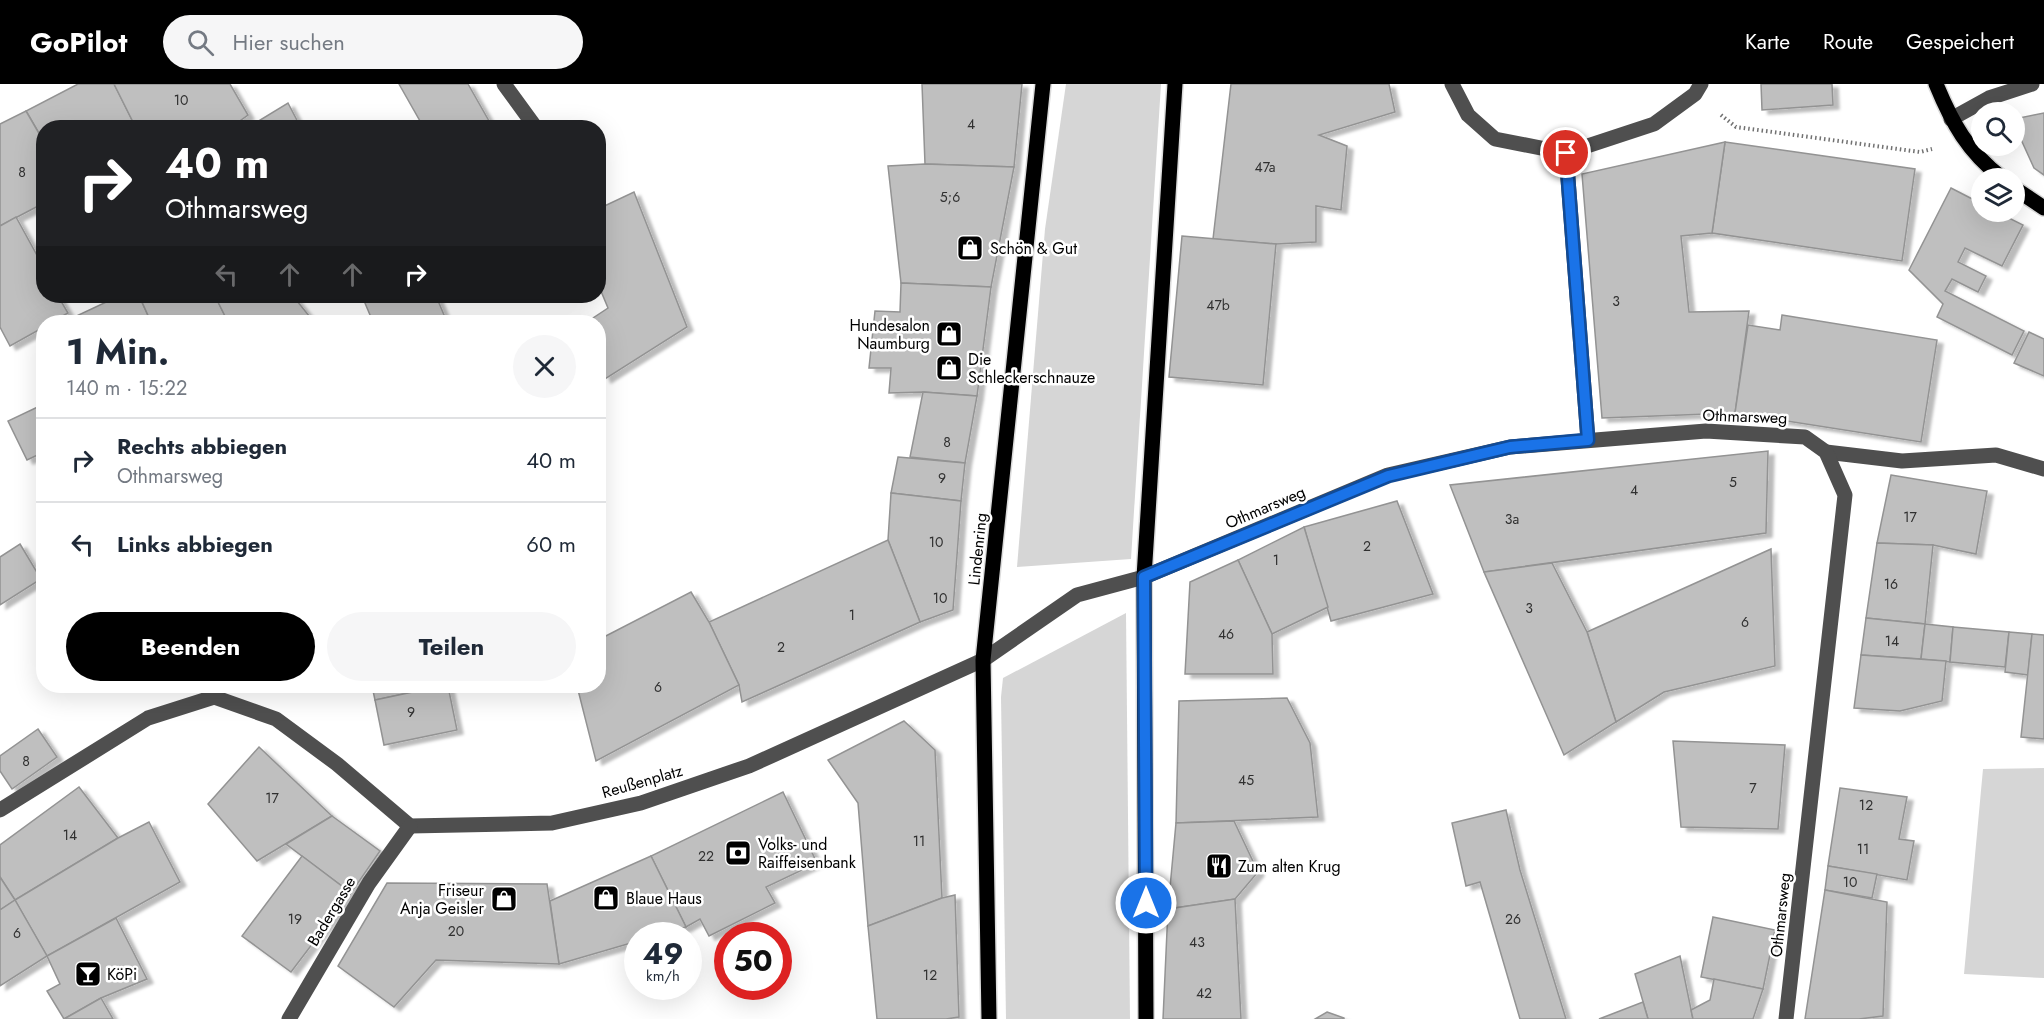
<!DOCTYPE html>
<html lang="de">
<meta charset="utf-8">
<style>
:root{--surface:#fff;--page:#f6f6f7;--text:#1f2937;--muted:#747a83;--line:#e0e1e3;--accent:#000}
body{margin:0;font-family:Jost,sans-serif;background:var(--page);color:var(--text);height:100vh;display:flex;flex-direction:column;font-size:22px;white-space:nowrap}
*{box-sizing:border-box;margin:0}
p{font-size:20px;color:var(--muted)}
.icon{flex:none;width:33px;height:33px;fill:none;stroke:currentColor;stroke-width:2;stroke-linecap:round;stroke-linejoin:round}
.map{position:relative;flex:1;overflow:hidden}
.details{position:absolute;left:36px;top:231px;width:570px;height:378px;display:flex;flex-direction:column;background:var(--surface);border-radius:24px;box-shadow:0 6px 24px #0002}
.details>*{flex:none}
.hud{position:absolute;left:36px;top:36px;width:570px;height:183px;border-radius:24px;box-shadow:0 6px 24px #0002;background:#202124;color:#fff;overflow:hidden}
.tools{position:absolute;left:1971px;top:18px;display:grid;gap:12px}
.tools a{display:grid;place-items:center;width:54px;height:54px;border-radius:50%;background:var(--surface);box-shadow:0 6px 24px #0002;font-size:30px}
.speed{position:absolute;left:624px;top:838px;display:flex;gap:12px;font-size:30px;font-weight:700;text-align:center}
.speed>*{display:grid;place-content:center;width:78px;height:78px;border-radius:50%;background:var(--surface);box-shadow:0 6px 24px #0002;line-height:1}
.speed small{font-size:15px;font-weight:400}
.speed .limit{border:9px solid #d22;background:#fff;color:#111}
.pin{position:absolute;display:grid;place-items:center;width:51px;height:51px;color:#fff;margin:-26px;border:3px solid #fff;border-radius:50%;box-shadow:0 2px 6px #0007}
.me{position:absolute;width:66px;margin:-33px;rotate:0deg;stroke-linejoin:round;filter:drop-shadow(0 0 4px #0008)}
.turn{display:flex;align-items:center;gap:21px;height:126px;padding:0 30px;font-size:27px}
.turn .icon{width:78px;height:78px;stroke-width:2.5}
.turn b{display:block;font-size:42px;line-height:51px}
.lanes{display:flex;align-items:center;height:57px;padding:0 30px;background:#0003;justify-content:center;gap:30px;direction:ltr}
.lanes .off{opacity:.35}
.round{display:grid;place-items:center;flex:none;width:63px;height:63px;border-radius:32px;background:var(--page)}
.overview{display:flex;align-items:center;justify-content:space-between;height:102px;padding:0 30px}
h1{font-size:36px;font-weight:700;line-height:45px}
.action{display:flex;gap:12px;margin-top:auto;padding:12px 30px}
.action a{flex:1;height:69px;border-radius:36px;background:var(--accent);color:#fff;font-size:24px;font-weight:700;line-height:69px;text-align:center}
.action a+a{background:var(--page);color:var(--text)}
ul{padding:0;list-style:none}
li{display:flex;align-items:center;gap:18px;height:84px;padding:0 30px;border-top:2px solid var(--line)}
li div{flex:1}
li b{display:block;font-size:22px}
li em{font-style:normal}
header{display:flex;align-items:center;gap:36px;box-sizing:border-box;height:84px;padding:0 30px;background:var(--accent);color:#fff}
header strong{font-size:28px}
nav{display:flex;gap:33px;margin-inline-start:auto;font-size:21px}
.search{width:420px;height:54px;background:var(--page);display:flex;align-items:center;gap:15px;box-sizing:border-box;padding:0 21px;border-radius:33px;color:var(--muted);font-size:22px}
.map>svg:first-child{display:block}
.green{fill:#d6d6d6}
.building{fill:#bfbfbf;stroke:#939393;stroke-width:1.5;filter:url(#shadow)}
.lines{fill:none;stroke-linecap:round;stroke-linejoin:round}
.major-casing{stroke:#dbdbdb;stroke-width:18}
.path{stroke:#717171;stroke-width:4;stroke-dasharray:1.5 3;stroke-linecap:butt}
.minor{stroke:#4f4f4f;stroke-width:15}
.major{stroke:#000;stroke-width:15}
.route-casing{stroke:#114b97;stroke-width:15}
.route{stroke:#1a73e8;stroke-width:10}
.labels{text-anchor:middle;stroke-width:5;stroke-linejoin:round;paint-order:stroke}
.number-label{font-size:14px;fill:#303030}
.poi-label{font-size:16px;fill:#000;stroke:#fff;text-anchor:start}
.street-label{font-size:16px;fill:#000;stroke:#fff}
</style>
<header>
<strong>GoPilot</strong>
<div class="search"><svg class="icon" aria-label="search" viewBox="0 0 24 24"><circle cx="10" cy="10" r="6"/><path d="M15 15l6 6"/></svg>Hier suchen</div>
<nav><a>Karte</a><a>Route</a><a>Gespeichert</a></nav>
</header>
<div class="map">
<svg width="2044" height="935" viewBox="0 0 2044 935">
<defs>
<filter id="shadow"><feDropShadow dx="6" dy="4" stdDeviation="1.5" flood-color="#0004"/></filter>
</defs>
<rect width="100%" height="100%" fill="#fff"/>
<g class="green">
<path d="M 1066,0 L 1161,0 L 1131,475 L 1017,483 L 1045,145 Z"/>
<path d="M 1126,529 L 1130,935 L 1006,935 L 1001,613 L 1003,594 Z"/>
<path d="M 2044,684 L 2044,894 L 1964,890 L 1983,685 Z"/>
</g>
<g class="building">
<path d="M 78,0 L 114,0 L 136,44 L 44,44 L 44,58 L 26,27 Z"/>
<path d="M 114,0 L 230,0 L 248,31 L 230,44 L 136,44 Z"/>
<path d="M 399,0 L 468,0 L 493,44 L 424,44 Z"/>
<path d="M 922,0 L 1022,0 L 1014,83 L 925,80 Z"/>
<path d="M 1231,0 L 1389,0 L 1395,28 L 1319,51 L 1347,62 L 1341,126 L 1316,122 L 1316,158 L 1276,160 L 1213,155 Z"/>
<path d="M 1761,0 L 1832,0 L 1833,21 L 1762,26 Z"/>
<path d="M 288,19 L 301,44 L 247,44 Z"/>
<path d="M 26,27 L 44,58 L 44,119 L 0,142 L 0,40 Z"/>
<path d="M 2044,29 L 2044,91 L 2034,84 L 2014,40 L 2014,35 Z"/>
<path d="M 1725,58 L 1915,85 L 1902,177 L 1712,149 Z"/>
<path d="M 1725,58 L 1712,149 L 1681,152 L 1689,228 L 1749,227 L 1735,329 L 1602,334 L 1582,90 Z"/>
<path d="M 925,80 L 1014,83 L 991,203 L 901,199 L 888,82 Z"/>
<path d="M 1951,104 L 1982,120 L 1982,128 L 1997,128 L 2023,141 L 2002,182 L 1965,164 L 1958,178 L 1986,192 L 1978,208 L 1952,195 L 1945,207 L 2024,247 L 2012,271 L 1937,233 L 1943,220 L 1909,186 Z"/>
<path d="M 634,108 L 687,243 L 605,295 L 598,277 L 598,238 L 587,238 L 608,224 L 598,200 L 598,125 Z"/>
<path d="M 16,133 L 44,184 L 44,212 L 58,212 L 68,229 L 52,238 L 44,238 L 44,243 L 10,262 L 0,243 L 0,142 Z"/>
<path d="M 1182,152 L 1276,160 L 1263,301 L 1169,293 Z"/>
<path d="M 901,199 L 991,203 L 977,312 L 923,308 L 889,309 L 891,284 L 869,284 L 875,227 L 900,228 Z"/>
<path d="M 119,212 L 139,212 L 151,238 L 72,238 L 70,235 Z"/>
<path d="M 157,212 L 215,212 L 228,238 L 151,238 L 142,218 Z"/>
<path d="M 215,212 L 293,212 L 314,238 L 228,238 Z"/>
<path d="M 362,212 L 436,212 L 447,238 L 373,238 Z"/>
<path d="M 1782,231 L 1937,256 L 1921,358 L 1735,329 L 1748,241 L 1780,246 Z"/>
<path d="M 2029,248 L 2044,255 L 2044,292 L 2014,279 Z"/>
<path d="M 923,308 L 977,312 L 965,379 L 910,373 Z"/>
<path d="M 44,320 L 44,368 L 27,376 L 8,337 Z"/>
<path d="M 1768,367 L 1766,449 L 1484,488 L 1450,401 Z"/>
<path d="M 898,373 L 965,379 L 961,417 L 891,409 Z"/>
<path d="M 1891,391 L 1987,407 L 1976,470 L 1933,461 L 1877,459 Z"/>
<path d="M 891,409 L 961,417 L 953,526 L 920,538 L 888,456 Z"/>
<path d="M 1397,417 L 1433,510 L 1331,537 L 1304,443 Z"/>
<path d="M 1304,443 L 1328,523 L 1272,550 L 1238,476 Z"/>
<path d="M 888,456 L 920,538 L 742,618 L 739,601 L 709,538 Z"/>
<path d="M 1877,459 L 1933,461 L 1925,540 L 1866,534 Z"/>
<path d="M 20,460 L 41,495 L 0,521 L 0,473 Z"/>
<path d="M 1771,465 L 1775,582 L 1664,608 L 1616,638 L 1587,548 Z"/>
<path d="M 1238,476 L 1272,550 L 1273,590 L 1185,590 L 1190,498 Z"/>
<path d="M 1552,479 L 1587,548 L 1616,638 L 1564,671 L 1484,488 Z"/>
<path d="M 691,508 L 709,538 L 739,601 L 596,677 L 577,602 L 598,602 L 598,556 Z"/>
<path d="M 1866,534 L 1925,540 L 1921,575 L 1861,571 Z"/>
<path d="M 1925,540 L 1953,543 L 1950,578 L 1921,575 Z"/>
<path d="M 1953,543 L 2009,548 L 2005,583 L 1950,578 Z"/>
<path d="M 2009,548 L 2032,550 L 2028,591 L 2005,588 Z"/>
<path d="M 2032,550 L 2044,551 L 2044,655 L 2021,653 Z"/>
<path d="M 1861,571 L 1946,577 L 1942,617 L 1900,627 L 1854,624 Z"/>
<path d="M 372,602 L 441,602 L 375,616 Z"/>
<path d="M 441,602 L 448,602 L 457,646 L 384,661 L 375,616 Z"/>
<path d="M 1287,614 L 1310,659 L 1318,733 L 1176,739 L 1179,617 Z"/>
<path d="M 904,637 L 935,666 L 942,814 L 868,842 L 858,719 L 828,676 Z"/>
<path d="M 38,645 L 57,673 L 12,705 L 0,687 L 0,672 Z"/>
<path d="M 1673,657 L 1785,661 L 1778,745 L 1681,743 Z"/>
<path d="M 259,663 L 332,732 L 257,777 L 208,720 Z"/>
<path d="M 79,703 L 118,754 L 15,816 L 0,793 L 0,761 Z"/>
<path d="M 1840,704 L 1907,713 L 1899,755 L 1914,757 L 1907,796 L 1828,782 Z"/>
<path d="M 783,708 L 817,779 L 766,803 L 775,819 L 709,852 L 700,835 L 686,843 L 651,772 Z"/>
<path d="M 1506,726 L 1520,786 L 1566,935 L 1520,935 L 1480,798 L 1466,802 L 1452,739 Z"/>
<path d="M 332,732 L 380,767 L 351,809 L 286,760 Z"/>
<path d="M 1234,737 L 1258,788 L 1235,815 L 1168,825 L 1176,739 Z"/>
<path d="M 149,738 L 180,798 L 47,872 L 15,816 L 118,754 Z"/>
<path d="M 302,772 L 351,809 L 291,888 L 242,852 Z"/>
<path d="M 651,772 L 686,843 L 654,852 L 638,852 L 638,857 L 559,880 L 550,817 Z"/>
<path d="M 1828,782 L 1877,790 L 1872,814 L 1825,806 Z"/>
<path d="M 0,793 L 15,816 L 0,826 Z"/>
<path d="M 387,799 L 547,800 L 559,880 L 436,876 L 394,923 L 338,882 Z"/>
<path d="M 1825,806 L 1887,818 L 1883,932 L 1859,935 L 1805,935 Z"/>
<path d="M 955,811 L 959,933 L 946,935 L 877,935 L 868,842 L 942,814 Z"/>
<path d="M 1235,815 L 1241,935 L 1163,935 L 1168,825 Z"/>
<path d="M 15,816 L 47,872 L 0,902 L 0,826 Z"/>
<path d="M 1713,833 L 1775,846 L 1763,905 L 1701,893 Z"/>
<path d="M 116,834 L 147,895 L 101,914 L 64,935 L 47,907 L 60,900 L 47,872 Z"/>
<path d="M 1680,872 L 1693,935 L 1648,935 L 1635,890 Z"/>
<path d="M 1714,895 L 1763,905 L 1753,935 L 1693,935 L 1691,926 L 1710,916 Z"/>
<path d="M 101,914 L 113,935 L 64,935 Z"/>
<path d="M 1643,918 L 1648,935 L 1599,935 Z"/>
<path d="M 1327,928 L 1344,934 L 1344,935 L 1315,935 Z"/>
</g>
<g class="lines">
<defs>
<g id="major">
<path d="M 1936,0 C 1952,39 1968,68 2002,94"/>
<path d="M 2014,104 L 2044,124"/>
<path d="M 989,935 L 983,576 L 1043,0"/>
<path d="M 1146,935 L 1144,493 L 1175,0"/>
</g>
</defs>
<use href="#major" class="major-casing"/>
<path class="path" d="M 1721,31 L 1736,43 L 1920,68 L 1932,65"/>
<g class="minor">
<path d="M 504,0 L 536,44"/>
<path d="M 1452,0 L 1468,31 L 1495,55 L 1566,69 L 1654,40 L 1695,10 L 1701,0"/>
<path d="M 1951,35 L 1989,14 L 2032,0"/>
<path d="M 1566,69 L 1588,356"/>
<path d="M 1826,368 L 1902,377 L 1996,371 L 2044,385"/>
<path d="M 0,726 L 148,634 L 214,613 L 276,635 L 337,680 L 410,742 L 552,739 L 641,719 L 749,682 L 983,576 L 1077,511 L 1144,493 L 1388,391 L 1510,363 L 1706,347 L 1805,353 L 1826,368 L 1845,411 L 1786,935"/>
<path d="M 289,935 L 369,799 L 410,742"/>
</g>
<use href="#major" class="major"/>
</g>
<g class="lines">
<defs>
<path id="route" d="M 1146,819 L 1144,493 L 1388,392 L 1510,363 L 1588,356 L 1566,69"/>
</defs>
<use href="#route" class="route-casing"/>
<use href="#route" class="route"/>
</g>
<defs>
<symbol id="shop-square" viewBox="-11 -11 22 22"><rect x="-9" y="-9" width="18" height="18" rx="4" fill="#000" stroke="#fff"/><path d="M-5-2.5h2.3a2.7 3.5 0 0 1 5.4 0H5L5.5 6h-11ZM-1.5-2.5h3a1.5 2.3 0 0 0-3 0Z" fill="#fff"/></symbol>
<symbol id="bank-square" viewBox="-11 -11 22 22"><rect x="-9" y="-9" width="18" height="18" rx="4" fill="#000" stroke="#fff"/><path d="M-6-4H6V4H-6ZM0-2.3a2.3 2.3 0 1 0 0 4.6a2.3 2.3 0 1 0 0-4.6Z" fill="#fff"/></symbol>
<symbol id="restaurant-square" viewBox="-11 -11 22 22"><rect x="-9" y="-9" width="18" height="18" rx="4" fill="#000" stroke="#fff"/><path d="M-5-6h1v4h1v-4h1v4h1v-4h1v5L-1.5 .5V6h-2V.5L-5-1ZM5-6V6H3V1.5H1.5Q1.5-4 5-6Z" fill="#fff"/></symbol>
<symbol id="bar-square" viewBox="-11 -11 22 22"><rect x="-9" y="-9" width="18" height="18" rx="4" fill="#000" stroke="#fff"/><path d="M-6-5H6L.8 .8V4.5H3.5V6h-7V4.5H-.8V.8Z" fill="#fff"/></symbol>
</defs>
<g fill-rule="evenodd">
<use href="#shop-square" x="955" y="149" width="30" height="30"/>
<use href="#shop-square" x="934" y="235" width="30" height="30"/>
<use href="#shop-square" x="934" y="269" width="30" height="30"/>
<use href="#bank-square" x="723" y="754" width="30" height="30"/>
<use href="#restaurant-square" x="1204" y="767" width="30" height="30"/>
<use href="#shop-square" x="591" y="799" width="30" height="30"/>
<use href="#shop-square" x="489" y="800" width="30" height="30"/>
<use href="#bar-square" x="73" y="875" width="30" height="30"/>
</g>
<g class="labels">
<g class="number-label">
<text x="181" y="21">10</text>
<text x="971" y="45">4</text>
<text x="1265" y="88">47a</text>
<text x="22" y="93">8</text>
<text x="950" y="118">5;6</text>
<text x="1616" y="222">3</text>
<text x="1218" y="226">47b</text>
<text x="947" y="363">8</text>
<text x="942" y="399">9</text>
<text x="1733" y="403">5</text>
<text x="1634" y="411">4</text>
<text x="1910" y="438">17</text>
<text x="1512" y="440">3a</text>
<text x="936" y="463">10</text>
<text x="1367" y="467">2</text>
<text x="1276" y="481">1</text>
<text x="1891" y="505">16</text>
<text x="940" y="519">10</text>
<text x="1529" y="529">3</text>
<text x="852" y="536">1</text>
<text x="1745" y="543">6</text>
<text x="1226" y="555">46</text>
<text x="1892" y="562">14</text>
<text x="781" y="568">2</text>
<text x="658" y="608">6</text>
<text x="411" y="633">9</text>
<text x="26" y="682">8</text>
<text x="1246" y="701">45</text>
<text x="1753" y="709">7</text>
<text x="272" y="719">17</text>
<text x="1866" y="726">12</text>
<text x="70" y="756">14</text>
<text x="919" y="762">11</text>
<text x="1863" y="770">11</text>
<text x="706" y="777">22</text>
<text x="1850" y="803">10</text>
<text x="295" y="840">19</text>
<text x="1513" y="840">26</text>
<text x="456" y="852">20</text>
<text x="17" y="854">6</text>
<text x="1197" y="863">43</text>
<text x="930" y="896">12</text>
<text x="1204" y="914">42</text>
</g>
<g class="poi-label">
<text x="990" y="170">Schön &amp; Gut</text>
<text x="930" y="247" text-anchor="end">Hundesalon<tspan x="930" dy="18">Naumburg</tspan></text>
<text x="968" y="281">Die<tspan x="968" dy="18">Schleckerschnauze</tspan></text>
<text x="758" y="766">Volks- und<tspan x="758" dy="18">Raiffeisenbank</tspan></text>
<text x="1238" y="788">Zum alten Krug</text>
<text x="484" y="812" text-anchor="end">Friseur<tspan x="484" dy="18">Anja Geisler</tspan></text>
<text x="626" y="820">Blaue Haus</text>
<text x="107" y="896">KöPi</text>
</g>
<g class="street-label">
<text transform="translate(1745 332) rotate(2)" y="6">Othmarsweg</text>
<text transform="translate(1265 423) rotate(-23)" y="6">Othmarsweg</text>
<text transform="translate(977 465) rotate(-84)" y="6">Lindenring</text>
<text transform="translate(642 697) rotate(-16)" y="6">Reußenplatz</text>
<text transform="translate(331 827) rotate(-59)" y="6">Badergasse</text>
<text transform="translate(1780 831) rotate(-84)" y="6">Othmarsweg</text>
</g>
</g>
</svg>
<div class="tools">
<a><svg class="icon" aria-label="search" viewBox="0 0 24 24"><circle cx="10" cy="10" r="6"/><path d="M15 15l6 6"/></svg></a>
<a><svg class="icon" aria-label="layers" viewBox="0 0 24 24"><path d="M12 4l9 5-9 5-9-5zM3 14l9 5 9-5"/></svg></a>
</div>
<div class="speed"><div>49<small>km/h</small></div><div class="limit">50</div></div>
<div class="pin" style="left:1566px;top:69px;background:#d93025"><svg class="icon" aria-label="arrive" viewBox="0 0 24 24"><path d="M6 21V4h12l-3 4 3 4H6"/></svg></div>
<svg class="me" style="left:1146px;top:819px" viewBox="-20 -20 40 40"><circle r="17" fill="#1a73e8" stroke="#fff" stroke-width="3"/><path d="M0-11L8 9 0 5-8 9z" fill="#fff"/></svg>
<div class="hud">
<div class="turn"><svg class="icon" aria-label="right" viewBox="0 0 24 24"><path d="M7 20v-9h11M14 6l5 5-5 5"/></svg><div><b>40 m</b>Othmarsweg</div></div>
<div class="lanes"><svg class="icon off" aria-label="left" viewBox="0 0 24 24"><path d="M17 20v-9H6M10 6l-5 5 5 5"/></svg><svg class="icon off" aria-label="ahead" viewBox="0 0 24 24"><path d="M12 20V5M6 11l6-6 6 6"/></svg><svg class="icon off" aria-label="ahead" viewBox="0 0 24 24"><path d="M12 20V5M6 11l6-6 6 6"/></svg><svg class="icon" aria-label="right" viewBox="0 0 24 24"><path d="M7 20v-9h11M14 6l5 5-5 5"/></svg></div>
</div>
<section class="details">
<div class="overview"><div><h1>1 Min.</h1><p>140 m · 15:22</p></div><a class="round"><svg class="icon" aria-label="close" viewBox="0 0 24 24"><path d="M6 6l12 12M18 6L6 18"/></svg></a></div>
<ul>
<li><svg class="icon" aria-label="right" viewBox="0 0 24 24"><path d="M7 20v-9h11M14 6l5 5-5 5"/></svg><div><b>Rechts abbiegen</b><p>Othmarsweg</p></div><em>40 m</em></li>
<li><svg class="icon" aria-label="left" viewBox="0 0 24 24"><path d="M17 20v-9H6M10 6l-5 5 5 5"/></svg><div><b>Links abbiegen</b></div><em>60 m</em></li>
</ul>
<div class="action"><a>Beenden</a><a>Teilen</a></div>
</section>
</div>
